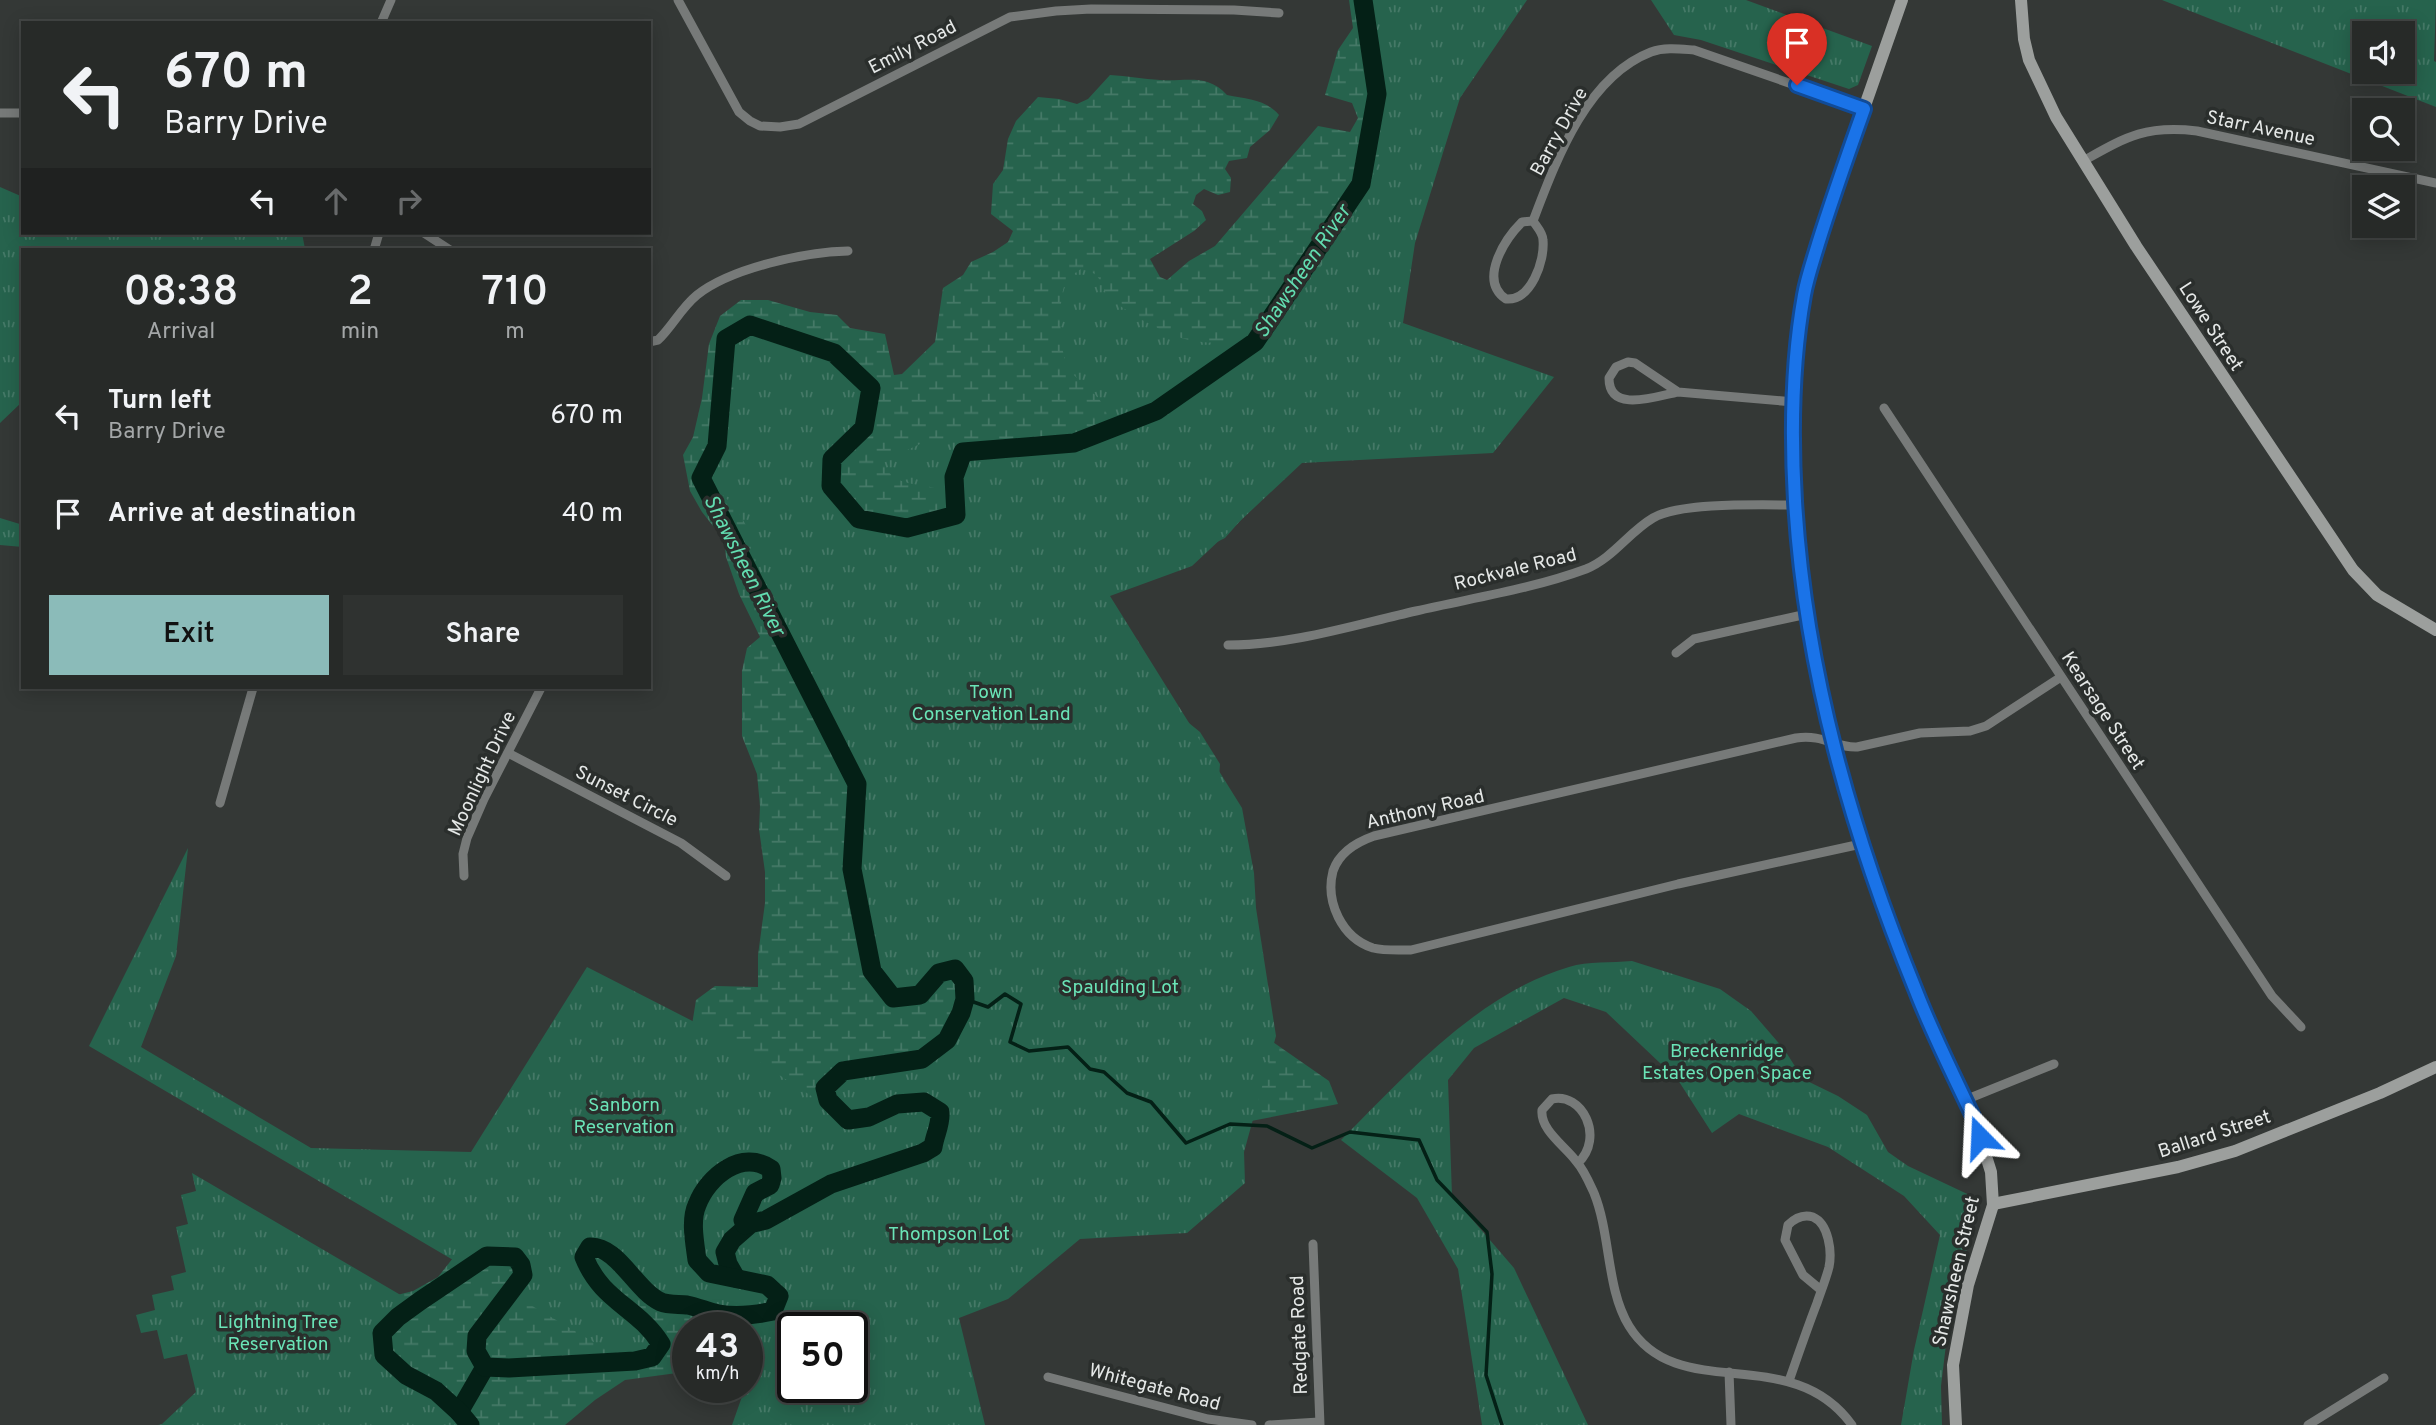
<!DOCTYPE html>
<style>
:root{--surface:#272a28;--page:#2f3230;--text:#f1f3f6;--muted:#a4a7a8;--line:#434645;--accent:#8bbbb9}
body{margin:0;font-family:Overpass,sans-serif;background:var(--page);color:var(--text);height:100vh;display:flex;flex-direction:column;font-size:26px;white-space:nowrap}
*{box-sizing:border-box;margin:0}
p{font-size:23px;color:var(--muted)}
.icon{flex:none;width:38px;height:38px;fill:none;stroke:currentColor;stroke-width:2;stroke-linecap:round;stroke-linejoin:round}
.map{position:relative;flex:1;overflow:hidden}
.side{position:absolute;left:21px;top:248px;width:630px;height:441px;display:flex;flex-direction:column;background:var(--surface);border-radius:0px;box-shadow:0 4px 18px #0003,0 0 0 2px var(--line)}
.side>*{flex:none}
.banner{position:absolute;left:21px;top:21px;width:630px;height:214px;border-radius:0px;box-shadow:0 4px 18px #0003,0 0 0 2px var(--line);background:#272a28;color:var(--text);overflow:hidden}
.buttons{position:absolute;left:2352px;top:21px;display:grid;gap:14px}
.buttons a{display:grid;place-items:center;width:63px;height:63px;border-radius:0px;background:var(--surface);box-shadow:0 4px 18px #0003,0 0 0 2px var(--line);font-size:35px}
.speed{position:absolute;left:672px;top:1312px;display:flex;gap:14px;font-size:35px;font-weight:700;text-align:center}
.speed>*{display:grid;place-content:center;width:91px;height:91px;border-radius:50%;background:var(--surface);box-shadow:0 4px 18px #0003,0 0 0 2px var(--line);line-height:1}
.speed small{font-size:18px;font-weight:400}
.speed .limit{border:4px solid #111;border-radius:10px;background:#fff;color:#111}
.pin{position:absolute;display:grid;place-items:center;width:60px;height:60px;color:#fff;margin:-72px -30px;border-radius:50% 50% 50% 0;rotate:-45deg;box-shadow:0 0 7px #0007}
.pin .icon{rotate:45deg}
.me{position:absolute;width:77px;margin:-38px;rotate:339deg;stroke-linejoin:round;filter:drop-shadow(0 0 5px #0008)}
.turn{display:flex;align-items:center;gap:24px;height:147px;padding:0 28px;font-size:32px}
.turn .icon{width:91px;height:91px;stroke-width:2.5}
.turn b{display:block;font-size:49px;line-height:60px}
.lanes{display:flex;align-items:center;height:66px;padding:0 28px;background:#0003;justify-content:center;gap:35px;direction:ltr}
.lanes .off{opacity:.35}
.eta{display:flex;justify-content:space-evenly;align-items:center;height:119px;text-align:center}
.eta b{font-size:42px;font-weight:600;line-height:49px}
.cta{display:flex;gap:14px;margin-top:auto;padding:14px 28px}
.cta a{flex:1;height:80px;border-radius:0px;background:var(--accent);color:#111;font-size:28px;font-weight:600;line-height:80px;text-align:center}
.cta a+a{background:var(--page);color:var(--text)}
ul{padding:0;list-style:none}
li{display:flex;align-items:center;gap:21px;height:98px;padding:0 28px}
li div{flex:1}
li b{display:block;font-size:26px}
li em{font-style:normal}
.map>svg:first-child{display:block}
.wetland{fill:url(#wetland-marsh)}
.park{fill:url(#park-tufts);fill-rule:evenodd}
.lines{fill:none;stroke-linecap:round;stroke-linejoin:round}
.stream{stroke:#042016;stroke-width:3.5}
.river{stroke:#042016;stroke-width:19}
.street{stroke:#777a79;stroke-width:9}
.secondary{stroke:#9c9f9d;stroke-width:12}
.route-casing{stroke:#114b97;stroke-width:18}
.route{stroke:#1a73e8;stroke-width:12}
.labels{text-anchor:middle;stroke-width:7;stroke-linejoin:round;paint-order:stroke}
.street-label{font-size:19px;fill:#e5e8e7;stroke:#2a2e2c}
.park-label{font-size:19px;fill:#6ae4b7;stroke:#2a2e2c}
.water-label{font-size:21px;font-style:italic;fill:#62dcb0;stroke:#2a2e2c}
</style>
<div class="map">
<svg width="2436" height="1425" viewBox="0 0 2436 1425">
<defs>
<pattern id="wetland-marsh" width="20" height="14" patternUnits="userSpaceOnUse" patternTransform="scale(1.75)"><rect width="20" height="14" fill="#26634d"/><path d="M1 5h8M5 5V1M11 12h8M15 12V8" fill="none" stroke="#457967"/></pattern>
<pattern id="park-tufts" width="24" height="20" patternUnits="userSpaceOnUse" patternTransform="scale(1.75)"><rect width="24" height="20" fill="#26634d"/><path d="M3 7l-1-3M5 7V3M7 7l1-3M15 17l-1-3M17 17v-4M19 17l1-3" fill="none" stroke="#457967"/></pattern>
</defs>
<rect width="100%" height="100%" fill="#343836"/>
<path class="wetland" d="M 1349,0 L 1459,0 L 1248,512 L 1225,538 L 1215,543 L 1145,537 L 1079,614 L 1131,676 L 1200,732 L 1220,764 L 1214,854 L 1257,1031 L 1329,1081 L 1338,1104 L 1246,1122 L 793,1328 L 782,1357 L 747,1369 L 747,1328 L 688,1328 L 688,1376 L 677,1373 L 625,1380 L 595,1400 L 565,1425 L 380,1425 L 361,1304 L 413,1291 L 438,1277 L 468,1239 L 688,1050 L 696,1000 L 715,986 L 758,987 L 758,955 L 765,903 L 765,872 L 759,829 L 760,806 L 757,774 L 742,736 L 742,671 L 747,648 L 760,637 L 739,594 L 726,557 L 724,540 L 702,512 L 690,491 L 683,455 L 693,437 L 702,398 L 709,344 L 720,316 L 741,300 L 768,300 L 810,312 L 837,315 L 850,328 L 885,334 L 894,375 L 902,374 L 935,342 L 943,288 L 963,275 L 971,262 L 993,252 L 1008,242 L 1013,231 L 991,214 L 993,184 L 1003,170 L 1008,139 L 1016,121 L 1038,97 L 1059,99 L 1077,104 L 1088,99 L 1110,75 C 1127,76 1143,79 1160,80 C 1186,82 1207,73 1227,95 C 1247,99 1265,99 1279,115 L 1270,130 L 1250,147 L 1247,158 L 1229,161 L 1225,169 L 1231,178 L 1230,192 L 1218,195 L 1204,189 L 1196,195 L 1193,204 L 1202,211 L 1206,220 L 1194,231 L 1150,259 L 1160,277 L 1167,280 L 1189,261 L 1215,246 L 1318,126 L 1350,132 L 1358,118 L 1352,103 L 1325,95 L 1338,50 L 1353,28 Z"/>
<g class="park">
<path d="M 1367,0 L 1527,0 L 1460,98 L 1415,243 L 1403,323 L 1554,377 L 1493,453 L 1302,463 L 1192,566 L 1110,596 L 1242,808 L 1254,873 L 1256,908 L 1276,1036 L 1244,1152 L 1245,1183 L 1187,1233 L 1080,1239 L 1008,1299 L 959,1318 L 985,1425 L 732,1425 L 745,1388 L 747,1388 L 747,1382 L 765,1333 L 763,1313 C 731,1319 718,1310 688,1305 C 680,1304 669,1305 661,1302 C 635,1291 618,1246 590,1247 L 584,1257 C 601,1301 637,1308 661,1344 L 652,1357 L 626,1361 L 510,1293 L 523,1275 L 521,1265 L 515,1257 L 487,1256 L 465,1267 L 89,1046 L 188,848 L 176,956 L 141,1047 L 311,1148 L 471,1152 L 587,967 L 712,1031 L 848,1120 L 872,1116 L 848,1116 L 835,1105 L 830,1091 C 857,1063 889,1066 923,1051 C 929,1049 937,1046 942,1041 C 948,1035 951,1026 955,1018 C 959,1009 962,996 960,986 C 958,974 946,972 935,973 C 926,980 924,991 914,997 L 895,996 L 883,986 L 873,968 L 855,921 L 852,906 L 858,823 L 847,765 L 835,734 L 801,675 L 785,640 L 786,625 L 781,609 L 758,569 L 747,527 L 736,508 L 719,491 L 713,473 L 716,456 L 721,443 L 722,431 L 737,395 L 741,366 L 730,352 L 726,338 L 736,324 C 743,321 749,322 756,325 C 769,329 780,341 792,348 C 809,357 829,361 846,369 C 855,374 864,384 866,394 C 878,436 804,462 850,509 C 868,527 884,529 908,529 C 923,528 942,530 954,519 C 959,480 921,490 899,480 C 894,478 890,473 886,470 L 884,461 L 920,444 L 933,442 L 1055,446 L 1074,441 L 1105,426 C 1116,400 1077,386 1067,365 C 1059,348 1058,301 1065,284 C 1069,276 1075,273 1081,269 C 1085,271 1093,272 1096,275 C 1102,281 1104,292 1110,298 C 1124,311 1167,335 1185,339 C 1208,345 1241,345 1263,331 C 1289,314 1308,285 1326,259 C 1353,220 1381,178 1382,129 ZM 927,1100 C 947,1106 950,1131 937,1146 C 929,1154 918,1157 906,1159 L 933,1147 C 935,1134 941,1125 940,1112 L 924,1102 L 911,1102 ZM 793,1328 L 852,1328 L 852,1388 L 793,1388 Z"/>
<path d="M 1651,0 L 1746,0 L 1872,46 L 1858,85 L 1849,89 L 1701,40 L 1674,35 Z"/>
<path d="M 2162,0 L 2436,0 L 2434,61 L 2436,62 L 2436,107 ZM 2364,33 L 2403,33 L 2403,72 L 2364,72 Z"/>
<path d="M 0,187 L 23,197 L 23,233 L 302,233 L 305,249 L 310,250 L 23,250 L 23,401 L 0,423 Z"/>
<path d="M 0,518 L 23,525 L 23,547 L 0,545 Z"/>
<path d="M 1632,961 L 1720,989 L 1751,1011 L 1784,1049 L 1803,1079 L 1838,1096 L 1867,1115 L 1888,1152 L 1908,1166 L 1980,1200 L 1950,1311 L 1941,1386 L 1942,1425 L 1901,1425 L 1914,1350 L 1940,1235 L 1904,1196 L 1828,1147 L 1739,1114 L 1712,1133 L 1678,1080 L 1606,1012 L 1564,998 L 1474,1048 L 1448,1080 L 1452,1196 L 1514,1268 L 1588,1425 L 1482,1425 L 1458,1269 L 1417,1198 L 1341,1140 C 1405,1076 1479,993 1569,967 C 1588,961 1612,963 1632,961 Z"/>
<path d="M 192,1173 L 416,1304 L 398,1317 L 382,1333 L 384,1355 L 406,1375 L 436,1391 L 459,1412 L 470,1425 L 158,1425 L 162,1424 L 196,1392 L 187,1354 L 164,1359 L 157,1330 L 141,1333 L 136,1315 L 155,1310 L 152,1295 L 174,1290 L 171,1276 L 186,1272 L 176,1227 L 188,1224 L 181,1195 L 196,1191 Z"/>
</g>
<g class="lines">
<path class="stream" d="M 965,999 L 988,1007 L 1005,994 L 1021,1004 L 1010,1042 L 1029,1051 L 1068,1047 L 1090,1069 L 1104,1072 L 1127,1093 L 1151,1102 L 1186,1143 L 1230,1124 L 1267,1126 L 1312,1148 L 1350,1132 L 1419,1140 L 1437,1180 L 1487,1232 L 1492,1274 L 1486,1375 L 1502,1425"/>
<g class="river">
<path d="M 736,1278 L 728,1264 L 725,1252 L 732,1240 L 748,1226"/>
<path d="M 459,1412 L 485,1367"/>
<path d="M 470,1425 L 459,1412 L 436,1391 L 406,1375 L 384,1355 L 382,1333 L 398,1317 L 420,1301 L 487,1256 L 515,1257 L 521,1265 L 523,1275 L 477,1336 L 476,1351 L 485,1367 L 509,1368 L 635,1361 L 652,1357 L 661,1344 C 638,1307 602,1302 584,1257 L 590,1247 C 618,1246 635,1290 661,1302 C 668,1305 679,1304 687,1305 C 698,1307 708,1312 719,1314 C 737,1317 755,1315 773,1311 L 779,1296 L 767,1285 L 709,1273 L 697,1260 C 695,1244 690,1220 697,1205 C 708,1176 742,1149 771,1169 L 772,1178 L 770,1185 L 755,1193 L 743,1220 L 745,1225 L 766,1220 L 831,1184 L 923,1153 L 933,1147 C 935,1134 941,1125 940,1112 L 924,1102 L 897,1104 L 869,1117 L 848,1120 L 828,1100 L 825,1088 L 843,1071 L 922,1059 L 947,1040 L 961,1013 L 965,999 L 964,981 L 955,969 L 939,973 L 920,995 L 893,998 L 872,971 L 852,869 L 857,784 L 701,478 L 717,446 L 726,339 L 750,325 L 834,353 L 871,388 L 864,428 L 832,459 L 831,486 L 859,519 L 907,528 L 956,515 L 954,477 L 963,452 L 1074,443 L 1156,411 L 1255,342 L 1361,184 L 1377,94 L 1363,0"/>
</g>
<g class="street">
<path d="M 678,0 L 739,112 L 750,121 L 760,126 L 780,127 L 799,124 L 1010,17 L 1056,11 L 1091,9 L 1234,10 L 1279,13"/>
<path d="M 381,23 L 391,0"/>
<path d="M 0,113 L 23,113"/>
<path d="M 2083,161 C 2126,137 2145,125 2197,131 L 2436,183"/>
<path d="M 1533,221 C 1537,227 1543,233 1543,240 C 1545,261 1531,301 1506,299 C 1478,280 1505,239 1522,222 L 1533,221 C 1556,161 1586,77 1651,52 C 1665,47 1680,49 1694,50 L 1864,109"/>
<path d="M 424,233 L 450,250"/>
<path d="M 374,250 L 379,233"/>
<path d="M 649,342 L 658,340 C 672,327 681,308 697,295 C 731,268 805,252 848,251"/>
<path d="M 1678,392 C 1657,396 1609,414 1609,378 L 1616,367 L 1628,362 L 1635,363 L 1678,392 L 1794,402"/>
<path d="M 1884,408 L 2272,996 L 2301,1027"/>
<path d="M 1228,645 C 1292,645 1354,625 1416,611 C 1472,598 1532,589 1586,569 C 1613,558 1629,532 1653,518 C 1680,502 1762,505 1795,505"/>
<path d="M 1676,653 L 1694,639 L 1807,614"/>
<path d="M 508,753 L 681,843 L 726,876"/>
<path d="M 220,803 L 253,688"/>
<path d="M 1861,844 L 1678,884 L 1411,950 C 1398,950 1385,951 1373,948 C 1342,938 1325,902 1333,871 C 1339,853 1357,842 1374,836 L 1796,738 C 1824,734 1835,748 1857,747 L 1920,733 L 1970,731 L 1986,726 L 2061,677"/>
<path d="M 464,876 L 463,854 L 467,838 L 484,799 L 541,688"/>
<path d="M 1965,1100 L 2054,1064"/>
<path d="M 1578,1163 C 1605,1137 1582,1092 1552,1099 L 1542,1110 C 1540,1130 1565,1146 1576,1161 C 1584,1170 1589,1182 1594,1193 C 1611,1235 1606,1288 1629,1326 C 1678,1406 1791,1340 1852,1425"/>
<path d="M 1313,1244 L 1320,1425"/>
<path d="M 1729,1372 L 1731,1425"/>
<path d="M 1048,1377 L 1208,1419 L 1252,1425"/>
<path d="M 1789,1381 C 1798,1355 1807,1329 1817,1303 C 1821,1291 1826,1279 1829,1267 C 1832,1252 1829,1224 1813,1217 C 1803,1214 1795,1218 1788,1225 L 1785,1240 L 1803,1275 L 1821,1290"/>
<path d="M 1269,1425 L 1319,1422"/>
<path d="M 2308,1425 L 2384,1378"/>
</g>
<g class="secondary">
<path d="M 1902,0 L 1841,174 L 1804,292 L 1796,369 L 1793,464 L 1799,564 L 1804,599 L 1836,760 L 1869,867 L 1902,956 L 1975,1121 L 1991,1172 L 1993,1205 L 1968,1285 L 1953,1365 L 1956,1425"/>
<path d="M 2021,0 L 2024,39 L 2029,60 L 2056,117 L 2136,246 L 2353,570 L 2377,595 L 2436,630"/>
<path d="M 1993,1204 L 2178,1167 L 2235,1151 L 2380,1093 L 2436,1067"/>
</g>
</g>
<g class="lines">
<defs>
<path id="route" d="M 1797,85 L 1864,109 C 1848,154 1832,199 1818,244 C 1813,261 1807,278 1804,295 C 1792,362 1791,433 1795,501 C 1805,671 1852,834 1916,991 C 1933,1035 1955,1078 1975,1121 L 1980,1137"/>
</defs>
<use href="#route" class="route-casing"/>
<use href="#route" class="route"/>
</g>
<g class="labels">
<g class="street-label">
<text transform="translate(912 46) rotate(-27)" y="7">Emily Road</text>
<text transform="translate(2261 127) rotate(12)" y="7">Starr Avenue</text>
<text transform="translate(1558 131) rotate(-61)" y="7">Barry Drive</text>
<text transform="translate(2212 326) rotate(57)" y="7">Lowe Street</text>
<text transform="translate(1515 568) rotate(-14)" y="7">Rockvale Road</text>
<text transform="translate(2104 710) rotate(57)" y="7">Kearsage Street</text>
<text transform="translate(481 773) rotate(-65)" y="7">Moonlight Drive</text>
<text transform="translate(627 795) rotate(27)" y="7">Sunset Circle</text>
<text transform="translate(1425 808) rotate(-13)" y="7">Anthony Road</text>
<text transform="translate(2214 1133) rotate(-18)" y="7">Ballard Street</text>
<text transform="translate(1955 1271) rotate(-77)" y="7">Shawsheen Street</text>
<text transform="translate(1298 1335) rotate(-92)" y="7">Redgate Road</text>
<text transform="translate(1155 1386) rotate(15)" y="7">Whitegate Road</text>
</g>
<g class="park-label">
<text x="991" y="698">Town<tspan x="991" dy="22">Conservation Land</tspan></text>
<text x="1120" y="993">Spaulding Lot</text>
<text x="1727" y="1057">Breckenridge<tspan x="1727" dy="22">Estates Open Space</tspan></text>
<text x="624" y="1111">Sanborn<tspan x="624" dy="22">Reservation</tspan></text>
<text x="949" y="1240">Thompson Lot</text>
<text x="278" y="1328">Lightning Tree<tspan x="278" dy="22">Reservation</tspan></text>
</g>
<g class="water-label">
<text transform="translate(1302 271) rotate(-56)" y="7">Shawsheen River</text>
<text transform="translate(745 565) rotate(63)" y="7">Shawsheen River</text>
</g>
</g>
</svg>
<div class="buttons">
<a><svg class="icon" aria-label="sound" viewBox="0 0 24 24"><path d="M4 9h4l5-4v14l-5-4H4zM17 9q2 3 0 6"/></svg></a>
<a><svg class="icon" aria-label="search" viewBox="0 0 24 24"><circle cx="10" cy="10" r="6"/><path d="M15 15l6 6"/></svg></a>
<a><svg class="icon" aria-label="layers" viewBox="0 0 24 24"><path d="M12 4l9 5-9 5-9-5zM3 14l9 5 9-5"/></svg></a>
</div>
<div class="speed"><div>43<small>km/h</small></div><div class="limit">50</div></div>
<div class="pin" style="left:1797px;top:85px;background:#d93025"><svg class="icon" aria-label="arrive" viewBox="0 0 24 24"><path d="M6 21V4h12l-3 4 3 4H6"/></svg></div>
<svg class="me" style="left:1980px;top:1137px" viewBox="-20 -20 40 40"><path d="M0-17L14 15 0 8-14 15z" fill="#1a73e8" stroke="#fff" stroke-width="4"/></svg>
<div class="banner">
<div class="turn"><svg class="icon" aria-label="left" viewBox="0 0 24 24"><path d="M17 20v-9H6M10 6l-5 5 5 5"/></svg><div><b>670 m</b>Barry Drive</div></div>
<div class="lanes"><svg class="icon" aria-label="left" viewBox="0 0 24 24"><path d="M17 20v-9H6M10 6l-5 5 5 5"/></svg><svg class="icon off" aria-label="ahead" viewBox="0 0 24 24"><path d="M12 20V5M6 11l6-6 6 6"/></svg><svg class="icon off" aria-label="right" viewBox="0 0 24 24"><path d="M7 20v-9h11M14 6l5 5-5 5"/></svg></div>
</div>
<section class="side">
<div class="eta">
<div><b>08:38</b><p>Arrival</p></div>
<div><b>2</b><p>min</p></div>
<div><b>710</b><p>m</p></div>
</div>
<ul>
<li><svg class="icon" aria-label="left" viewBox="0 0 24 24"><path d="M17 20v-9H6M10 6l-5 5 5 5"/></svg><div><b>Turn left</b><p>Barry Drive</p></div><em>670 m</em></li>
<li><svg class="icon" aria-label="arrive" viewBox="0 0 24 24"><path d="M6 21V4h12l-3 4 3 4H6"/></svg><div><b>Arrive at destination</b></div><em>40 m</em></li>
</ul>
<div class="cta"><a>Exit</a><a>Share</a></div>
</section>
</div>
